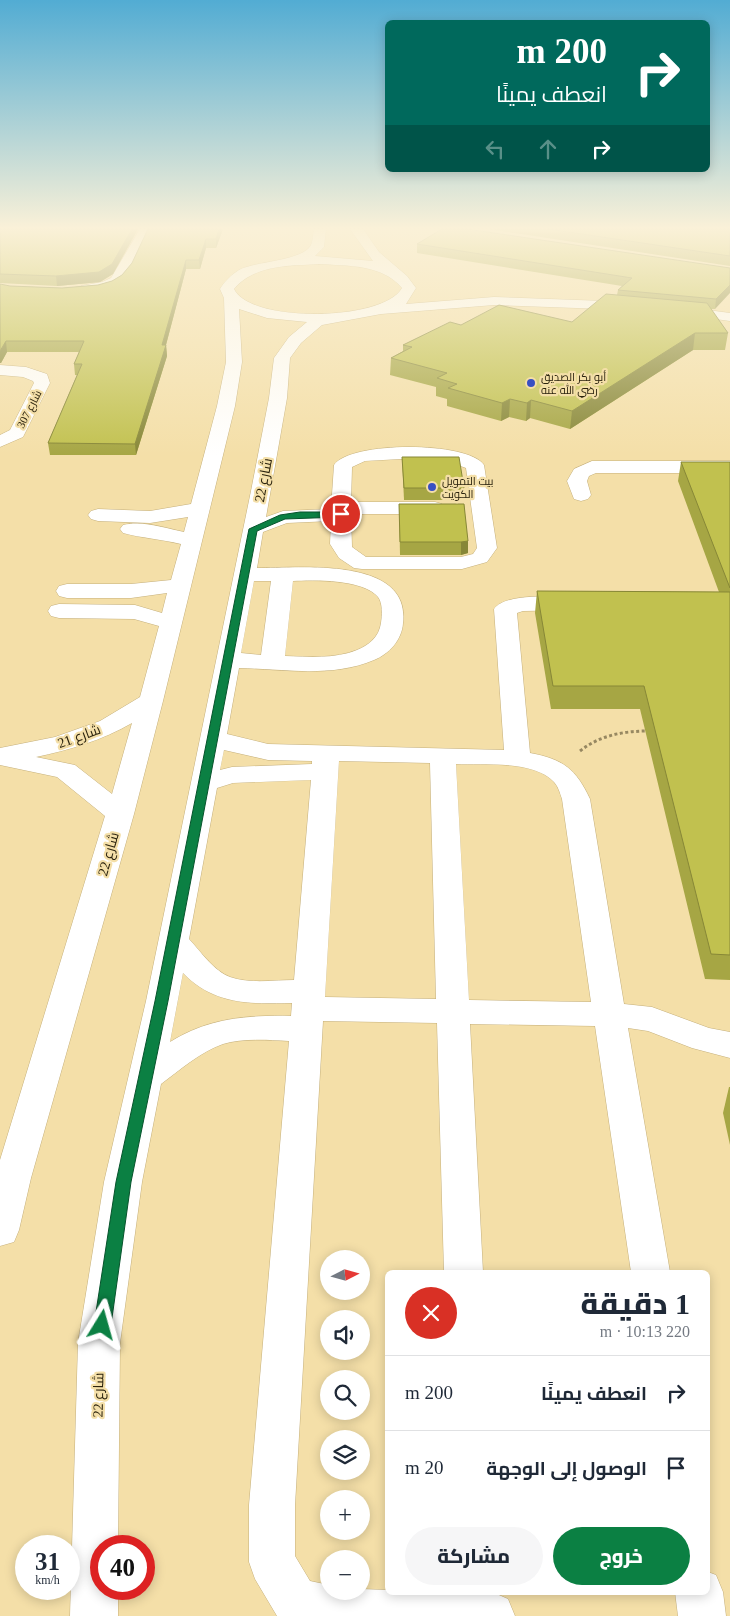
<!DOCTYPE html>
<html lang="ar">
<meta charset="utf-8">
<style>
:root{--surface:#fff;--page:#f6f6f7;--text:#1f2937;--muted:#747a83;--line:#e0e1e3;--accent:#0b8043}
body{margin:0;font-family:"Times New Roman",Cairo,serif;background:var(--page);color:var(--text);direction:rtl;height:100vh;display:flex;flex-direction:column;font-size:19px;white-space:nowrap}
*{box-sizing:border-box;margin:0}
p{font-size:16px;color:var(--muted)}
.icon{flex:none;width:28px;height:28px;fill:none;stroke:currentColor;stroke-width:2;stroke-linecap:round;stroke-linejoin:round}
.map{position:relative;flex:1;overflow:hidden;direction:ltr}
.side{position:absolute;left:385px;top:1270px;width:325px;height:325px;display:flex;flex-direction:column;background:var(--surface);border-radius:8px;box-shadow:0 2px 12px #0003;direction:rtl}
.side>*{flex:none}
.hud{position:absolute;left:385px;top:20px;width:325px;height:152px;border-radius:8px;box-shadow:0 2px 12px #0003;direction:rtl;background:#00695c;color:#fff;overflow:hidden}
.needle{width:32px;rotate:84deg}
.fabs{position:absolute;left:320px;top:1250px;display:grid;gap:10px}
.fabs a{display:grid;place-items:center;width:50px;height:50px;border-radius:50%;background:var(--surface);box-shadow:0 2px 12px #0003;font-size:25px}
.speed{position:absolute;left:15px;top:1535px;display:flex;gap:10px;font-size:25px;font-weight:700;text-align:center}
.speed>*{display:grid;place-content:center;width:65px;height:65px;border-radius:50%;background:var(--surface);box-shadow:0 2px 12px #0003;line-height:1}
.speed small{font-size:12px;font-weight:400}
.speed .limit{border:8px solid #d22;background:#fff;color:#111}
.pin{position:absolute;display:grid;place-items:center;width:42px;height:42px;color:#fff;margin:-21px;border:2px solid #fff;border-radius:50%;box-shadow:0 1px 5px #0007}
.me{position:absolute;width:55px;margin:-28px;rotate:8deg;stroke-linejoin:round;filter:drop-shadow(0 0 4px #0008)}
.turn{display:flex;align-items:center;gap:18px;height:105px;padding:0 20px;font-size:22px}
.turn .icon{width:65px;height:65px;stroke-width:2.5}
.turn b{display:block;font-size:35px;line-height:42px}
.lanes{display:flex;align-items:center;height:48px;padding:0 20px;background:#0003;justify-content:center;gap:25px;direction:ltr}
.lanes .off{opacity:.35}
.round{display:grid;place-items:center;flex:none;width:52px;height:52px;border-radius:26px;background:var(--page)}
.overview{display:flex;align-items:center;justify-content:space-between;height:85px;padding:0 20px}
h1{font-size:30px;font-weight:800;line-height:38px}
.cta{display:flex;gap:10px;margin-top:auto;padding:10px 20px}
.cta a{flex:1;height:58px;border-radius:30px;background:var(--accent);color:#fff;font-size:20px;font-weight:800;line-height:58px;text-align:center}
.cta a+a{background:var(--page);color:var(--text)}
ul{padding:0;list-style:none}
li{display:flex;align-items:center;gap:15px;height:75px;padding:0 20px;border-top:1px solid var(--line)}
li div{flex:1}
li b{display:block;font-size:19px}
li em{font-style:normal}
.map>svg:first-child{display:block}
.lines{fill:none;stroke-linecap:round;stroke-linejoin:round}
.minor-casing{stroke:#c5b07c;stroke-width:1}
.path{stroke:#978861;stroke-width:3;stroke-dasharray:3 2.5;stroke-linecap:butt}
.minor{fill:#fff;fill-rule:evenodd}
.wall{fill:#a6a644}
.shaded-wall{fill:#878737}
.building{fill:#c1c14f;stroke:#878737}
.route{fill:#0b8043;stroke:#07532c}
.poi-dot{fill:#3850c2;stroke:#f4dfa8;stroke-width:2}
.labels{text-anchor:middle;stroke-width:4.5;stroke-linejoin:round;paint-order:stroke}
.far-poi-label{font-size:11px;fill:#2b230e;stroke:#f4dfa8;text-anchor:start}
.far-street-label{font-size:11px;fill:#2b230e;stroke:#f4dfa8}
.street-label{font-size:14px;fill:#2b230e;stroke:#f4dfa8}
</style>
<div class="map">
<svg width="730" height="1616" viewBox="0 0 730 1616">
<rect width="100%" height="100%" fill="#f4dfa8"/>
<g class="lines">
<defs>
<g id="minor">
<path d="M 140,229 L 153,229 C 147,240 128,279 120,285 C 110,291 92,295 81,292 L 79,289 L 81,286 L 102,282 L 111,278 Z"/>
<path d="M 314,229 L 326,229 L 324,247 L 315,256 L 373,261 L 350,229 L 363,229 L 379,252 L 407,276 L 416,288 L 406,304 L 494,297 L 632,302 L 637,303 L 639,306 L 637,309 L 632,310 L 494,305 L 381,314 L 322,325 L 301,343 L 290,358 L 287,398 L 266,517 L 283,511 L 331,509 L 334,465 C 350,441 468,441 484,465 L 497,548 L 487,562 L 462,569 L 362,569 L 354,568 L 339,558 L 330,544 L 331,521 L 287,523 L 263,532 L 257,568 C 299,568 411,556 403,623 C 402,640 389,654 374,660 C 332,678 283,669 239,668 L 227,734 L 268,744 L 504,750 L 494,609 C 505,593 553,597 572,596 L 580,598 L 583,603 L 580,608 L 572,610 L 523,611 L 517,613 L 530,753 C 563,759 576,769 590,799 L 624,1004 L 652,1007 L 709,1028 L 730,1032 L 730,1058 L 692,1048 L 648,1031 L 628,1028 L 670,1272 L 631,1272 L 595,1026 L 470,1024 L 483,1272 L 444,1272 L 437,1023 L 323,1021 L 295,1505 L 295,1556 L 310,1581 L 329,1585 L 329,1591 L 361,1591 L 361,1589 L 388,1590 L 388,1592 L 492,1592 L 508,1599 L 515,1616 L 277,1616 L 255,1579 L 249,1562 L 249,1505 L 289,1041 C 268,1040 243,1038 223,1044 C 200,1052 180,1070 161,1084 L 142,1182 L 120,1343 L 118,1546 L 101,1546 L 101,1589 L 118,1589 L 118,1616 L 70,1616 L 78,1343 L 104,1182 L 146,1001 L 251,491 L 269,398 L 274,358 L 289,337 L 307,322 L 267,318 L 239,309 L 242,362 L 235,406 L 163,701 L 134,814 L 31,1178 L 19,1230 L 14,1242 L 0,1246 L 0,1160 L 105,816 L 57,777 L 0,765 L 0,748 L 55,737 L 100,721 L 140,697 L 159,626 L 134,619 L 59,618 L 51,616 L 48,611 L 51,606 L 59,604 L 135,605 L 162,613 L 167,593 L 131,598 L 67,598 L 59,596 L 56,591 L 59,586 L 67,584 L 131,584 L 171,580 L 181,544 C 161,539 141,538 123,533 L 120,529 L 123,525 C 142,520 165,528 184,532 L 188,517 L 150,523 L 98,521 L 91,519 L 88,515 L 91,511 L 98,509 L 150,511 L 191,504 L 217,406 L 226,362 L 224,298 L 220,289 C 225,281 231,275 239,270 C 256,261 303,261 311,245 C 313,241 313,234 314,229 ZM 319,264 C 348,266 382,264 402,288 C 384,321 251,324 234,289 C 255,264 290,266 319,264 ZM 401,459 L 447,461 L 466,468 L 477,548 L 473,554 L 461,557 L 366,557 L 352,547 L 351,514 L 435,514 L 442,512 L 445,508 L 442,504 L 435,502 L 351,502 L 352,467 L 365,461 ZM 254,581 L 271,581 L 261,655 L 241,653 ZM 293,581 C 314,580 363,579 378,597 C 383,603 382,616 381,623 C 379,637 369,645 357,650 C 335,659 308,657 285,656 ZM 132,723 L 112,794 L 75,765 L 36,757 C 69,750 103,740 132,723 ZM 224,750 L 268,760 L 312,761 L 312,764 L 232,767 L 220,770 ZM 339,761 L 430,763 L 436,999 L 325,997 ZM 456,764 C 484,765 534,760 554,782 C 558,786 560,793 562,799 L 591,1002 L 469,1000 ZM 311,780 L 294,980 C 274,980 249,984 230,977 C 214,971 201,952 189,939 L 217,788 L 233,783 ZM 183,973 C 214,1005 250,1004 292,1003 L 291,1016 C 247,1015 208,1018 170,1042 Z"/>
<path d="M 677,306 L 730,313 L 730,321 L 672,313 L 670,310 L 672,307 Z"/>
<path d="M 0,365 L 26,367 L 47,374 L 50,383 L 23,437 L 0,447 L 0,435 L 10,430 L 34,383 L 33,381 L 23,377 L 0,375 Z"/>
<path d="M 592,461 L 730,461 L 730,473 L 596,473 L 589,476 L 587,481 L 591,495 L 588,499 L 581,501 L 574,499 L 567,481 L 574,469 Z"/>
<path d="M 708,1572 L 716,1575 L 723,1592 L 726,1616 L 678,1616 L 675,1592 L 708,1592 Z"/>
</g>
</defs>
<use href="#minor" class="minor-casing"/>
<path class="path" d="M 580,751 C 600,735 624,731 649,731"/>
<use href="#minor" class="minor"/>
</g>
<g class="wall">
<path d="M 0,229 L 138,229 L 113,274 L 100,282 L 57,286 L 0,283 Z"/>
<path d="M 148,229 L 223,229 L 216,248 L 206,248 L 200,269 L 186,269 L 166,345 L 167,356 L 136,455 L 50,455 L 48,443 L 77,375 L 75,375 L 74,364 L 79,352 L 7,352 L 1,363 L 10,286 L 62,288 L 98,285 L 112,281 L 122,275 L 132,263 Z"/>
<path d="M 488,229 L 730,229 L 730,266 Z"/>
<path d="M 417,244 L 730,268 L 715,309 L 711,309 L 728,333 L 725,350 L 693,350 L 570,429 L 530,418 L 526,421 L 509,417 L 501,421 L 447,406 L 447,399 L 436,396 L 436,387 L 390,375 L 391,358 L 403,351 L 403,345 L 461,325 L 572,322 L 617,295 L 618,290 L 622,286 L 417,253 Z"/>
<path d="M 402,457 L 464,488 L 463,500 L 404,500 Z"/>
<path d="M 681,462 L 730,462 L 730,980 L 705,979 L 640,709 L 551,709 L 535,613 L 537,591 L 719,592 L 678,481 Z"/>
<path d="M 399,504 L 464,504 L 468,553 L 461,555 L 400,555 Z"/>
<path d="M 729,1087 L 730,1087 L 730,1145 L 723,1113 Z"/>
</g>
<g class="shaded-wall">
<path d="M 132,229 L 138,229 L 113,274 L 100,282 L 57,286 L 56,276 Z"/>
<path d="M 219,229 L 223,229 L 216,248 L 216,239 Z"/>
<path d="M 206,239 L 206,248 L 200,269 L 199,260 Z"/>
<path d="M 186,260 L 186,269 L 163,356 L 162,345 Z"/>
<path d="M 730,285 L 730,293 L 715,309 L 716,299 Z"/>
<path d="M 695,333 L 693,350 L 570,429 L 572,411 Z"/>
<path d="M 6,341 L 7,352 L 1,363 L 0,363 L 0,351 Z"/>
<path d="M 166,345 L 167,356 L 136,455 L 135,444 Z"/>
<path d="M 510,399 L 509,417 L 501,421 L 502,403 Z"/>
<path d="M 531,400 L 530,418 L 526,421 L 527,403 Z"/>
<path d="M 468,541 L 468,553 L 461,555 L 461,542 Z"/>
</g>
<g class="building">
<path d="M 0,229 L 132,229 L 112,264 L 99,272 L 56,276 L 0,274 Z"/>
<path d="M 148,229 L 219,229 L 216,239 L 206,239 L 199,260 L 186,260 L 162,345 L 166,345 L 135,444 L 48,443 L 82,364 L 74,364 L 84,341 L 6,341 L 0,351 L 0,284 L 10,286 L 62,288 L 98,285 L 112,281 L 122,275 L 132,263 Z"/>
<path d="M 442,229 L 467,229 L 730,268 L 730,285 L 716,299 L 618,290 L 632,278 L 417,244 Z"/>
<path d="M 548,229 L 730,229 L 730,256 Z"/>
<path d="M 606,294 L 707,303 L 728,333 L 695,333 L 572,411 L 531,400 L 527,403 L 510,399 L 502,403 L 448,388 L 457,384 L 437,378 L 447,373 L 391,358 L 412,347 L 403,345 L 450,322 L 461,325 L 499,305 L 572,322 Z"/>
<path d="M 402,457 L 459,457 L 464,488 L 404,488 Z"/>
<path d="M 681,462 L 730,462 L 730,588 Z"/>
<path d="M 399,504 L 464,504 L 468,541 L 461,542 L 400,542 Z"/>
<path d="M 537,591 L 730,592 L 730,955 L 711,954 L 644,686 L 553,686 Z"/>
</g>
<linearGradient id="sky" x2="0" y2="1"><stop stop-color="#52acd3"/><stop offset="0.5" stop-color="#faf1d8"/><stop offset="1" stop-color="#faf1d8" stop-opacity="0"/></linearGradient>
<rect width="730" height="456" fill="url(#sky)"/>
<path class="route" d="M 300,512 L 341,512 L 345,514 L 341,517 L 285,519 L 257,531 L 168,1001 L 131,1182 L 111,1325 L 108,1331 L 102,1333 L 96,1331 L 94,1325 L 116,1182 L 155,1001 L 249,529 L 280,515 Z"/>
<g class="poi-dot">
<circle cx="531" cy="383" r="5"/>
<circle cx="432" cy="487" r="5"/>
</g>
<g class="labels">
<g class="far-poi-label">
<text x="541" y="381">أبو بكر الصديق<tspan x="541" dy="13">رضي الله عنه</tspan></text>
<text x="442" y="485">بيت التمويل<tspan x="442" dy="13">الكويت</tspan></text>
</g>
<g class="far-street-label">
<text transform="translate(29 409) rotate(-63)" y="4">شارع 307</text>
</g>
<g class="street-label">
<text transform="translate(263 480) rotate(-79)" y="5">شارع 22</text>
<text transform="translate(79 736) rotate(-20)" y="5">شارع 21</text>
<text transform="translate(108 854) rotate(-74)" y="5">شارع 22</text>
<text transform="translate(98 1395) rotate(-89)" y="5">شارع 22</text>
</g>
</g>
</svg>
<div class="fabs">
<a><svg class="needle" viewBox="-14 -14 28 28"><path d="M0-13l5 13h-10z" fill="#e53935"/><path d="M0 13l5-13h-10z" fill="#747a83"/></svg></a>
<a><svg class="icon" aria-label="sound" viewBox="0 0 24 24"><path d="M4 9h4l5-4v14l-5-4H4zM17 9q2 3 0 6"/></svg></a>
<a><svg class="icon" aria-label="search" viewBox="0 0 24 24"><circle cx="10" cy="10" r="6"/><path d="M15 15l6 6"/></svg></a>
<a><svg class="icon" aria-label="layers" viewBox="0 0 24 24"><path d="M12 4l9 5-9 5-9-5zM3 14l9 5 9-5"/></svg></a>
<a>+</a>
<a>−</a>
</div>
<div class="speed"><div>31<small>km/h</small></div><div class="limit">40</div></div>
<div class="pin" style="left:341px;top:514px;background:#d93025"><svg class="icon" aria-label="arrive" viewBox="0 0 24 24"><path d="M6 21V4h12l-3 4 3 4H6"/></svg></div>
<svg class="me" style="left:102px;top:1325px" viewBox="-20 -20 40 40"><path d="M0-17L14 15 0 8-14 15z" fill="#0b8043" stroke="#fff" stroke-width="4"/></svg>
<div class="hud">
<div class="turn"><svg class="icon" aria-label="right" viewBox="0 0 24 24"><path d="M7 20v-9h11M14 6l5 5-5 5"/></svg><div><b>200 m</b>انعطف يمينًا</div></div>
<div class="lanes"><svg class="icon off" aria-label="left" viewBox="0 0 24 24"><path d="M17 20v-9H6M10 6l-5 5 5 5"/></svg><svg class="icon off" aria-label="ahead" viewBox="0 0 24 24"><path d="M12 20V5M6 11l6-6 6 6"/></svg><svg class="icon" aria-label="right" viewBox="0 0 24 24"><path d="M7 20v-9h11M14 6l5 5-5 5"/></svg></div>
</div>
<section class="side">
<div class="overview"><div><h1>1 دقيقة</h1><p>220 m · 10:13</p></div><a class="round" style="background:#d93025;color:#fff"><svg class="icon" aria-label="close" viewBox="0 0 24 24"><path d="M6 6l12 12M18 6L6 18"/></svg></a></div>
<ul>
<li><svg class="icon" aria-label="right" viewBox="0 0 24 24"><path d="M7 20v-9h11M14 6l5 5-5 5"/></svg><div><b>انعطف يمينًا</b></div><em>200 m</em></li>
<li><svg class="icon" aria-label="arrive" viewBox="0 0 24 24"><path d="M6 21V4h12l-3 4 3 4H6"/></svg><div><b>الوصول إلى الوجهة</b></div><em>20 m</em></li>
</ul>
<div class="cta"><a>خروج</a><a>مشاركة</a></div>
</section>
</div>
